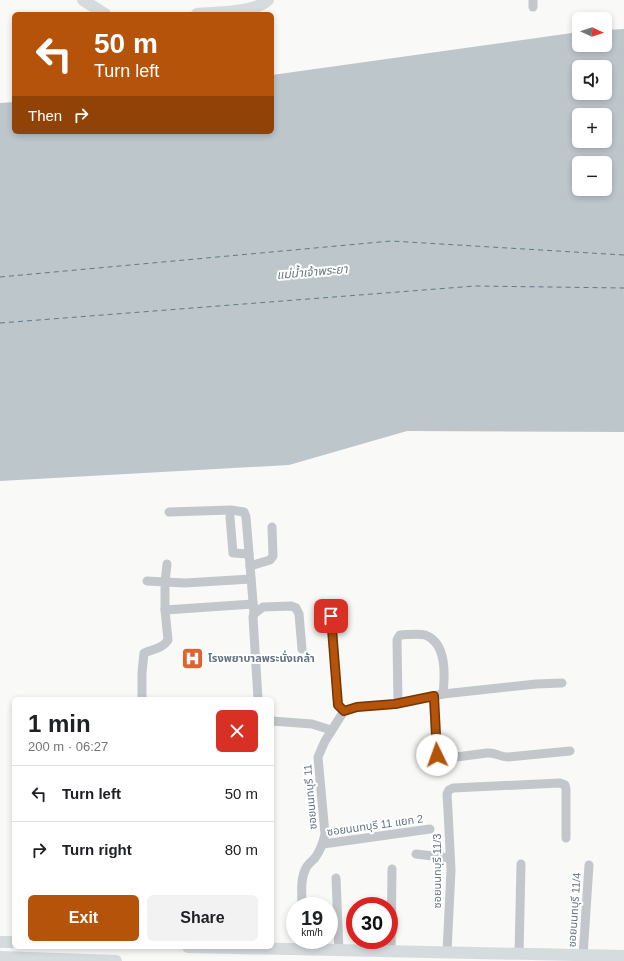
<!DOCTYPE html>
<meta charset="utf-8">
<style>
:root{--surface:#fff;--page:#f2f2f2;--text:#202124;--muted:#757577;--line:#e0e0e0;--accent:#b45309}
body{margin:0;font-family:Helvetica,"Noto Sans Thai",sans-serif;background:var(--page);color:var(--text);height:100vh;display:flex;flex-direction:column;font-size:15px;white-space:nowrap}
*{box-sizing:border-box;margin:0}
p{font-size:13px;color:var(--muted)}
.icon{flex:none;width:22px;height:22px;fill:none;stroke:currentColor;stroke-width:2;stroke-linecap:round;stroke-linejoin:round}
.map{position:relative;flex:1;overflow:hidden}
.details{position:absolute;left:12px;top:697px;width:262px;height:252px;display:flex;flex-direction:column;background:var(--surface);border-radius:6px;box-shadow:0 2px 6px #0003}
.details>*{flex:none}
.banner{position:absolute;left:12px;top:12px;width:262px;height:122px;border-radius:6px;box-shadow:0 2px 6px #0003;background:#b45309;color:#fff;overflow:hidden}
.needle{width:26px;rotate:93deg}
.fabs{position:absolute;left:572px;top:12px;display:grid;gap:8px}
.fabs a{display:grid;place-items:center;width:40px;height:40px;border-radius:6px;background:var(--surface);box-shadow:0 2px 6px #0003;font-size:20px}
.speed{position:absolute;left:286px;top:897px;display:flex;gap:8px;font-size:20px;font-weight:700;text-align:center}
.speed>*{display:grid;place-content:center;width:52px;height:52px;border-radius:50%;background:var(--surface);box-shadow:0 2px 6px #0003;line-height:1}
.speed small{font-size:10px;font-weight:400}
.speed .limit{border:6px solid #d22;background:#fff;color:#111}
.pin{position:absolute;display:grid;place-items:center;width:34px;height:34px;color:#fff;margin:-17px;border-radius:8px;box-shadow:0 2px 6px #0006}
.me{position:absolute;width:44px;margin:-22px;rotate:357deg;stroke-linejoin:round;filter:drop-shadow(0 0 3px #0008)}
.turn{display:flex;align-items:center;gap:14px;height:84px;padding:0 16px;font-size:18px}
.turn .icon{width:52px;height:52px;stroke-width:2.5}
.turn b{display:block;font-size:28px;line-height:34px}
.then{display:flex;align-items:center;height:38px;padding:0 16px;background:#0003;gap:8px;font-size:15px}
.round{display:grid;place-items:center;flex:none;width:42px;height:42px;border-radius:6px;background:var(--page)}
.overview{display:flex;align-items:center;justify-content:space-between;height:68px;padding:0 16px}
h1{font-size:24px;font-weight:700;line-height:30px}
.action{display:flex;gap:8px;margin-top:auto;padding:8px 16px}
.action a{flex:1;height:46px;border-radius:6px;background:var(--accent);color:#fff;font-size:16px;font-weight:700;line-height:46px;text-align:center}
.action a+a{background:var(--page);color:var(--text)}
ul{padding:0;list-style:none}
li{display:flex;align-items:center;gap:12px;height:56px;padding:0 16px;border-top:1px solid var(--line)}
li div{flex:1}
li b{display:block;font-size:15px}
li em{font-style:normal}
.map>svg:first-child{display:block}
.water{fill:#bcc6cb;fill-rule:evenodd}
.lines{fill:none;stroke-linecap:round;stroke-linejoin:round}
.ferry{stroke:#657983;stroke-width:1;stroke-dasharray:5 4;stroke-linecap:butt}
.street{stroke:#c3c7cb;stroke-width:9}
.secondary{stroke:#d6dbde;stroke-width:12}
.route-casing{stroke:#753606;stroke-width:10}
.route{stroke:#b45309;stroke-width:7}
.labels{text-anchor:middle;stroke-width:4;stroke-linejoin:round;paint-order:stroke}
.poi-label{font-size:11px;font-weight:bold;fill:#657482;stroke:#fff;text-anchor:start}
.street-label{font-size:11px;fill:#657482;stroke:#fff}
.water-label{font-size:12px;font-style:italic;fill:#657983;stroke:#fff}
</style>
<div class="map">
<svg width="624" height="961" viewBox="0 0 624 961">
<rect width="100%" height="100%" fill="#f9f9f7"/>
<path class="water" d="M 624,29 L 624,432 L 407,431 L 289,465 L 0,481 L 0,103 L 14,102 L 14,132 L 272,132 L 272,75 L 579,32 L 579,45 L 605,45 L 605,30 ZM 579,67 L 605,67 L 605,93 L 579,93 ZM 579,115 L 605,115 L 605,141 L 579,141 ZM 579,163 L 605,163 L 605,189 L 579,189 Z"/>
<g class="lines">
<g class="ferry">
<path d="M 0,277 L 391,241 L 624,255"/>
<path d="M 0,323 L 475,286 L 624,288"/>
</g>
<g class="street">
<path d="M 533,0 L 533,7"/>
<path d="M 169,512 L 231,510 L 244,512 L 246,517 L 254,614 L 253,617 L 258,699"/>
<path d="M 230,517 L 233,553 L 249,554"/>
<path d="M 167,564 L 165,582 L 185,583 L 251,579"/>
<path d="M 250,566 L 270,560 L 273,556 L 272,527"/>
<path d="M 165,610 L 253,604"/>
<path d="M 254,614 L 263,607 L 291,606 L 296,608 L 299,614 L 302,649"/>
<path d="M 331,616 L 338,705 L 344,711"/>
<path d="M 433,696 L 437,755 L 438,758 L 441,759 L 487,753 C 496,752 499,757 508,757 L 570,751"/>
<path d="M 142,699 L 142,673 L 144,653 C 153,649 162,649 168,640 L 165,610 L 165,582 L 147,581"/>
<path d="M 398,704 L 397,640 L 398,638 L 400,635 C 407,635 418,633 425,635 C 447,643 445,675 443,694"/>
<path d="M 272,721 L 312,724 L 331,730"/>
<path d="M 323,844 L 430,829"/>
<path d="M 416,854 L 450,858"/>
<path d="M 336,878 L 339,951"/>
<path d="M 302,906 C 302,893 300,879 306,868 C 308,864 312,861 315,858 C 320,851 323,843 325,834 L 318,757 L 325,741 L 344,711 L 357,707 L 395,704 L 443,694 L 536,684 L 562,683"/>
<path d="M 391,952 L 392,869"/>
<path d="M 447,952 L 451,870 L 448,811 L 447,794 L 449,790 L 453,788 L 560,783 L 565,785 L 566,789 L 566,838"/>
<path d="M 519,954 L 521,864"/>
<path d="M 583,956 L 589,865"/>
</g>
<g class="secondary">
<path d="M 83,0 L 105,14"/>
<path d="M 197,14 C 214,12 256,13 268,0"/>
<path d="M 0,942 L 14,942"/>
<path d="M 188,947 L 624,956"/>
<path d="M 0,957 L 116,961"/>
</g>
</g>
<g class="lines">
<defs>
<path id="route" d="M 331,616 L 338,705 L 344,711 L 357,707 L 395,704 L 434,696 L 437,755"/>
</defs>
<use href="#route" class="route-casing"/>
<use href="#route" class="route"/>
</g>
<defs>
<symbol id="hospital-square" viewBox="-11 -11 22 22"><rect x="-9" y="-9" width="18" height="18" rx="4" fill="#e2612f" stroke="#fff"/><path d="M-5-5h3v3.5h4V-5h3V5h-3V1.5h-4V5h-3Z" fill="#fff"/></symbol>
</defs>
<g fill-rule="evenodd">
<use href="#hospital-square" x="180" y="646" width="25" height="25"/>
</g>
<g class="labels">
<g class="poi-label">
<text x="208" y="662">โรงพยาบาลพระนั่งเกล้า</text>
</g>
<g class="street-label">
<text transform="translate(310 797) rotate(-95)" y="4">ซอยนนทบุรี 11</text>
<text transform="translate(375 825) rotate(-8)" y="4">ซอยนนทบุรี 11 แยก 2</text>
<text transform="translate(437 871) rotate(-90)" y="4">ซอยนนทบุรี 11/3</text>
<text transform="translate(574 910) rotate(-86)" y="4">ซอยนนทบุรี 11/4</text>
</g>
<g class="water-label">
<text transform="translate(312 272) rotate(-5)" y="4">แม่น้ำเจ้าพระยา</text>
</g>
</g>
</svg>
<div class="fabs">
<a><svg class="needle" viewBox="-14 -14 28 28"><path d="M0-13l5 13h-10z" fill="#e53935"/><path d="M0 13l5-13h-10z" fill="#757577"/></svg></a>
<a><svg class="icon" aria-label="sound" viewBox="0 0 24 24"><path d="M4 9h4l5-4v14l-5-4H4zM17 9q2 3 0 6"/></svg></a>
<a>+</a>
<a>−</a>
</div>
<div class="speed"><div>19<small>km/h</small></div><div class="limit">30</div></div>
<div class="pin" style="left:331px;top:616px;background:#d93025"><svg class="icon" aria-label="arrive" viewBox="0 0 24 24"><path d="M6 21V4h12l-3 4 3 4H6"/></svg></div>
<svg class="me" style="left:437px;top:755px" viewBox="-20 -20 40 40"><circle r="19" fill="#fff"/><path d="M0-13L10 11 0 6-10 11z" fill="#b45309"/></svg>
<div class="banner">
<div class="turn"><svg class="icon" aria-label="left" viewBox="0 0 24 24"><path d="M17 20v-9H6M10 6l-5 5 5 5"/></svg><div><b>50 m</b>Turn left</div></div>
<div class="then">Then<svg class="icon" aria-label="right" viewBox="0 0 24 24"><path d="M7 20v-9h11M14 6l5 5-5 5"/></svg></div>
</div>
<section class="details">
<div class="overview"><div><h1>1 min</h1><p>200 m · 06:27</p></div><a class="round" style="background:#d93025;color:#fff"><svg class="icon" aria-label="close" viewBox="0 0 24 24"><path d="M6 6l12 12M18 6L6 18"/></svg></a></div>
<ul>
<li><svg class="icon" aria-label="left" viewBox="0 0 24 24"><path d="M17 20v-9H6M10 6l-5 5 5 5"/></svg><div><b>Turn left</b></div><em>50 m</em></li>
<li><svg class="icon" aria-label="right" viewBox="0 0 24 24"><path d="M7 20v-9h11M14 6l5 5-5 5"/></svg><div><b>Turn right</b></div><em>80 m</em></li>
</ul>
<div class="action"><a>Exit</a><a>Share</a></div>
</section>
</div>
